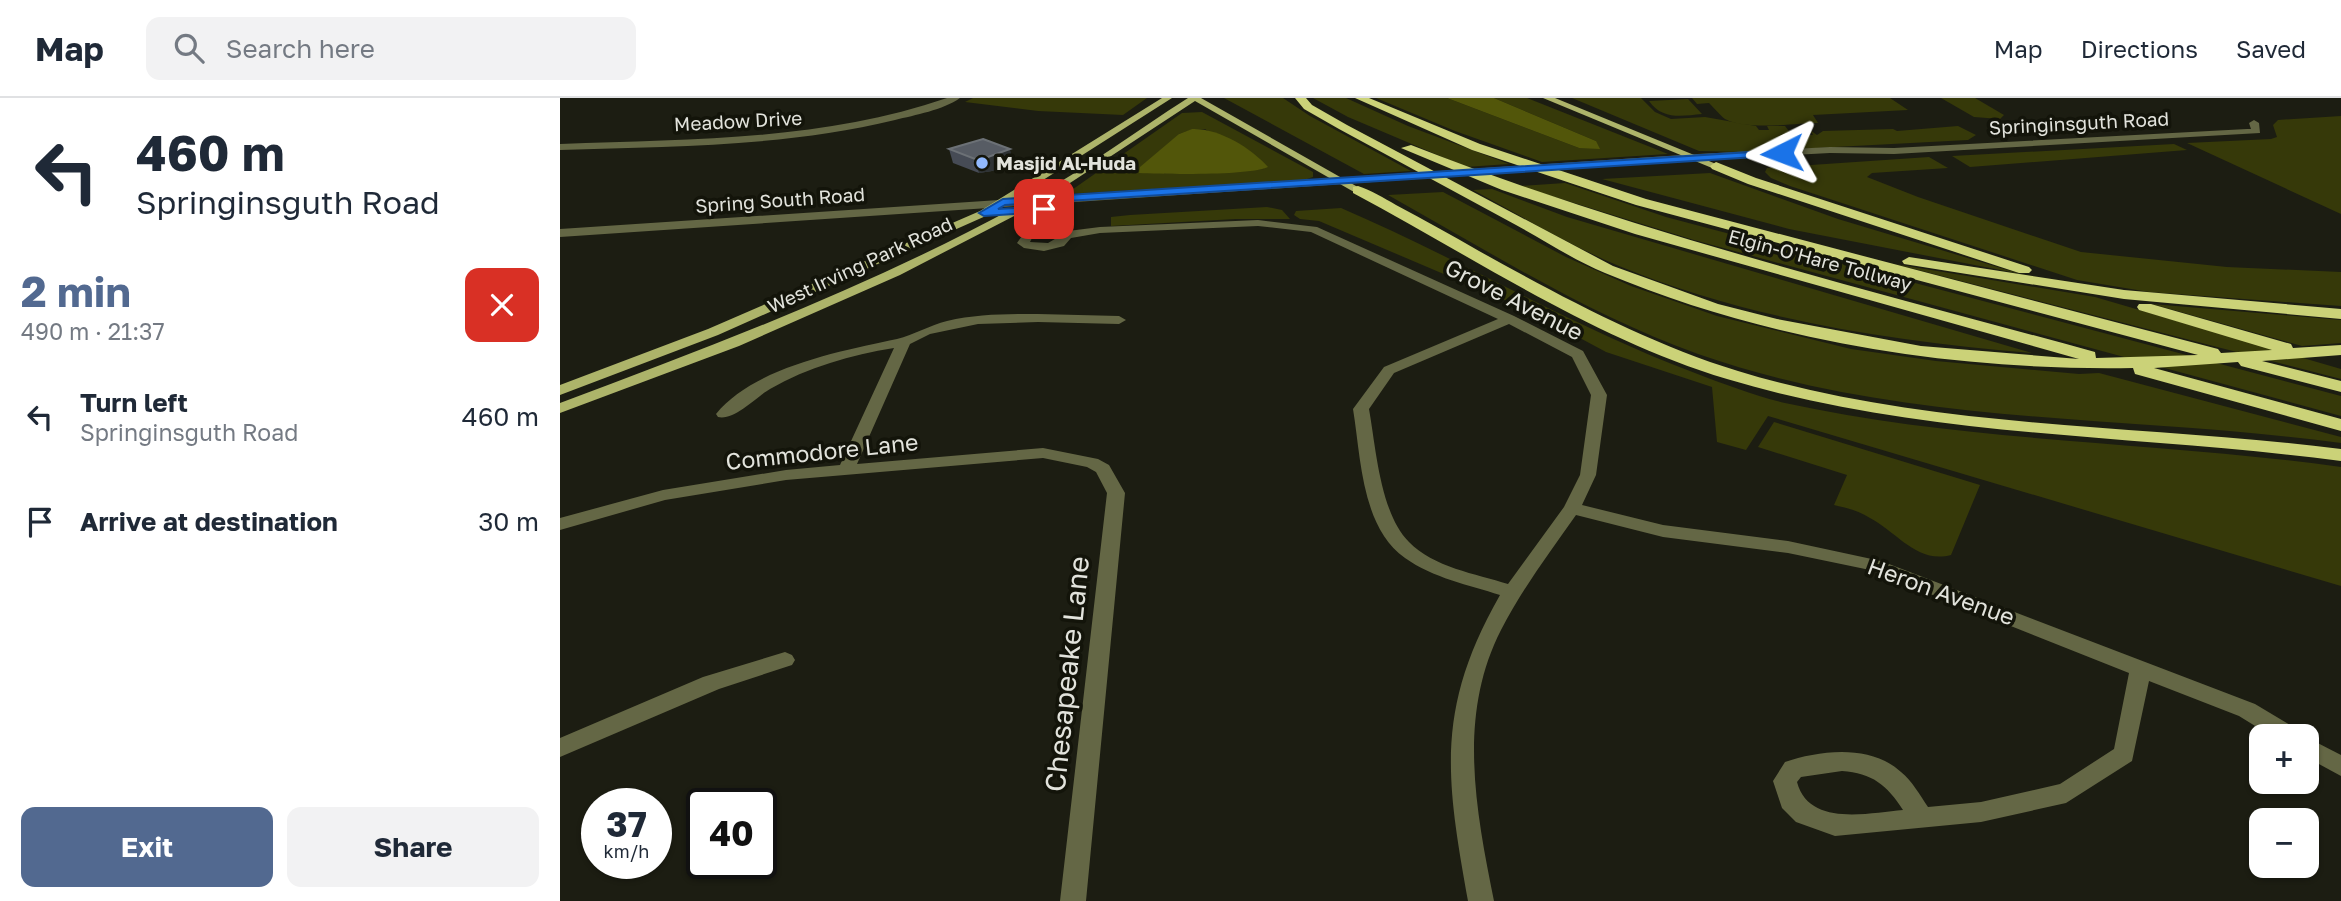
<!DOCTYPE html>
<meta charset="utf-8">
<style>
:root{--surface:#fff;--page:#f2f2f3;--text:#1f2937;--muted:#747a83;--line:#e0e1e3;--accent:#526990}
body{margin:0;font-family:"Golos Text",sans-serif;background:var(--page);color:var(--text);height:100vh;display:flex;flex-direction:column;font-size:26px;white-space:nowrap}
*{box-sizing:border-box;margin:0}
p{font-size:23px;color:var(--muted)}
.icon{flex:none;width:38px;height:38px;fill:none;stroke:currentColor;stroke-width:2;stroke-linecap:round;stroke-linejoin:round}
.map{position:relative;flex:1;overflow:hidden}
.sheet{display:flex;flex-direction:column;background:var(--surface);width:560px}
.sheet>*{flex:none}
.guide{background:#fff;color:var(--text);overflow:hidden}
.tools{position:absolute;left:1689px;top:626px;display:grid;gap:14px}
.tools a{display:grid;place-items:center;width:70px;height:70px;border-radius:14px;background:var(--surface);box-shadow:0 2px 5px #0004;font-size:35px}
.speed{position:absolute;left:21px;top:690px;display:flex;gap:14px;font-size:35px;font-weight:700;text-align:center}
.speed>*{display:grid;place-content:center;width:91px;height:91px;border-radius:50%;background:var(--surface);box-shadow:0 2px 5px #0004;line-height:1}
.speed small{font-size:18px;font-weight:400}
.speed .limit{border:4px solid #111;border-radius:10px;background:#fff;color:#111}
.pin{position:absolute;display:grid;place-items:center;width:60px;height:60px;color:#fff;margin:-30px;border-radius:14px;box-shadow:0 4px 10px #0006}
.me{position:absolute;width:77px;margin:-38px;rotate:267deg;stroke-linejoin:round;filter:drop-shadow(0 0 5px #0008)}
.turn{display:flex;align-items:center;gap:24px;height:147px;padding:0 21px;font-size:32px}
.turn .icon{width:91px;height:91px;stroke-width:2.5}
.turn b{display:block;font-size:49px;line-height:60px}
.round{display:grid;place-items:center;flex:none;width:74px;height:74px;border-radius:14px;background:var(--page)}
.head{display:flex;align-items:center;justify-content:space-between;height:119px;padding:0 21px}
h1{font-size:42px;font-weight:700;line-height:52px;color:var(--accent)}
.cta{display:flex;gap:14px;margin-top:auto;padding:14px 21px}
.cta a{flex:1;height:80px;border-radius:14px;background:var(--accent);color:#fff;font-size:28px;font-weight:700;line-height:80px;text-align:center}
.cta a+a{background:var(--page);color:var(--text)}
ul{padding:0;list-style:none}
li{display:flex;align-items:center;gap:21px;height:105px;padding:0 21px}
li div{flex:1}
li b{display:block;font-size:26px}
li em{font-style:normal}
header{display:flex;align-items:center;gap:42px;box-sizing:border-box;height:98px;padding:0 35px;background:var(--surface);border-bottom:2px solid var(--line)}
header strong{font-size:33px}
nav{display:flex;gap:38px;margin-inline-start:auto;font-size:24px}
.search{width:490px;height:63px;background:var(--page);display:flex;align-items:center;gap:18px;box-sizing:border-box;padding:0 24px;border-radius:14px;color:var(--muted);font-size:26px}
main{display:flex;flex:1;min-height:0}
.map>svg:first-child{display:block}
.green{fill:#363909;fill-rule:evenodd}
.water{fill:#52560a}
.lines{fill:none;stroke-linecap:round;stroke-linejoin:round}
.minor{fill:#646745;fill-rule:evenodd}
.major{fill:#adb46a;fill-rule:evenodd}
.highway{fill:#cbd278;fill-rule:evenodd}
.wall{fill:#464b55}
.shaded-wall{fill:#2e3234}
.building{fill:#575c64;stroke:#6c7176;stroke-width:2}
.route{fill:#1a73e8;stroke:#114b97;stroke-width:2}
.poi-dot{fill:#91b8fd;stroke:#13140a;stroke-width:2.5}
.labels{text-anchor:middle;stroke-width:7;stroke-linejoin:round;paint-order:stroke}
.far-street-label{font-size:19px;fill:#e2e3dc;stroke:#13140a}
.far-poi-label{font-size:19px;font-weight:bold;fill:#e2e3dc;stroke:#13140a;text-anchor:start}
.street-label{font-size:23px;fill:#e2e3dc;stroke:#13140a}
.near-street-label{font-size:28px;fill:#e2e3dc;stroke:#13140a}
</style>
<header>
<strong>Map</strong>
<div class="search"><svg class="icon" aria-label="search" viewBox="0 0 24 24"><circle cx="10" cy="10" r="6"/><path d="M15 15l6 6"/></svg>Search here</div>
<nav><a>Map</a><a>Directions</a><a>Saved</a></nav>
</header>
<main>
<section class="sheet">
<div class="guide">
<div class="turn"><svg class="icon" aria-label="left" viewBox="0 0 24 24"><path d="M17 20v-9H6M10 6l-5 5 5 5"/></svg><div><b>460 m</b>Springinsguth Road</div></div>
</div>
<div class="head"><div><h1>2 min</h1><p>490 m · 21:37</p></div><a class="round" style="background:#d93025;color:#fff"><svg class="icon" aria-label="close" viewBox="0 0 24 24"><path d="M6 6l12 12M18 6L6 18"/></svg></a></div>
<ul>
<li><svg class="icon" aria-label="left" viewBox="0 0 24 24"><path d="M17 20v-9H6M10 6l-5 5 5 5"/></svg><div><b>Turn left</b><p>Springinsguth Road</p></div><em>460 m</em></li>
<li><svg class="icon" aria-label="arrive" viewBox="0 0 24 24"><path d="M6 21V4h12l-3 4 3 4H6"/></svg><div><b>Arrive at destination</b></div><em>30 m</em></li>
</ul>
<div class="cta"><a>Exit</a><a>Share</a></div>
</section>
<div class="map">
<svg width="1781" height="803" viewBox="0 0 1781 803">
<rect width="100%" height="100%" fill="#1c1d12"/>
<g class="green">
<path d="M 413,0 L 587,0 L 563,17 L 478,13 L 405,4 Z"/>
<path d="M 664,0 L 723,0 L 750,18 L 851,73 L 804,76 Z"/>
<path d="M 753,0 L 786,0 L 848,28 L 949,66 L 906,69 L 788,19 Z"/>
<path d="M 816,0 L 887,0 L 1019,50 L 1036,43 L 934,0 L 967,0 L 1108,56 L 982,64 L 895,33 Z"/>
<path d="M 1012,0 L 1081,0 L 1095,14 L 1111,21 L 1145,19 L 1196,28 L 1199,32 L 1209,32 L 1207,28 L 1225,28 L 1232,37 L 1253,37 L 1250,32 L 1257,37 L 1263,33 L 1333,31 L 1337,33 L 1398,28 L 1416,37 L 1408,42 L 1182,54 L 1139,53 Z"/>
<path d="M 1132,0 L 1330,0 L 1348,12 L 1253,17 L 1258,25 C 1237,25 1187,33 1165,21 C 1161,18 1154,10 1149,5 L 1137,6 Z"/>
<path d="M 1381,0 L 1415,0 L 1444,17 L 1440,21 L 1414,19 Z"/>
<path d="M 1128,1 L 1142,16 C 1122,18 1102,22 1089,3 Z"/>
<path d="M 642,14 L 753,74 L 753,79 L 744,82 L 506,96 L 622,15 ZM 633,31 L 645,31 L 704,71 L 604,76 L 619,36 Z"/>
<path d="M 1781,18 L 1781,116 L 1627,45 L 1711,41 L 1717,39 L 1713,27 L 1718,22 Z"/>
<path d="M 1614,46 L 1627,52 L 1410,69 L 1392,58 Z"/>
<path d="M 1369,59 L 1388,70 L 1312,75 L 1307,79 L 1358,99 L 1521,154 L 1667,169 L 1781,174 L 1781,208 L 1589,194 L 1517,182 L 1230,88 L 1211,80 L 1205,74 L 1207,70 Z"/>
<path d="M 1150,75 L 1278,121 L 1461,176 L 1229,131 L 1042,81 Z"/>
<path d="M 1005,85 L 1106,119 L 1781,298 L 1781,318 L 1134,142 L 959,88 Z"/>
<path d="M 932,91 L 1007,119 L 1472,255 C 1332,243 1190,222 1059,168 C 1009,147 961,118 913,92 Z"/>
<path d="M 883,94 L 1006,159 L 1071,188 L 1157,218 L 1291,251 L 1376,263 L 1519,276 L 1539,275 L 1781,339 L 1781,345 C 1566,316 1346,329 1138,256 C 1029,217 930,154 828,97 Z"/>
<path d="M 707,109 L 722,112 L 730,121 L 676,121 L 551,128 L 551,119 L 570,117 Z"/>
<path d="M 781,110 C 900,161 1013,229 1135,275 C 1164,286 1195,298 1225,305 C 1408,345 1596,343 1781,369 L 1781,488 L 1208,318 L 1186,352 L 1157,344 L 1152,289 L 1046,254 L 966,211 L 759,123 L 740,121 L 734,117 L 736,113 Z"/>
<path d="M 1335,166 L 1535,199 L 1781,271 L 1781,281 Z"/>
<path d="M 1592,206 L 1781,222 L 1781,245 L 1742,248 Z"/>
<path d="M 1214,324 L 1420,387 L 1391,457 C 1357,466 1337,434 1310,420 C 1299,413 1287,410 1274,407 L 1287,377 L 1198,349 Z"/>
</g>
<g class="water">
<path d="M 887,0 L 934,0 L 1036,43 L 1040,51 L 1019,50 Z"/>
<path d="M 632,31 C 659,30 691,50 708,69 C 688,78 605,76 579,75 L 580,69 L 619,36 Z"/>
</g>
<g class="lines">
<g class="minor">
<path d="M 387,0 L 400,0 C 383,12 355,17 335,22 C 225,49 112,48 0,52 L 0,46 C 131,41 262,43 387,0 Z"/>
<path d="M 1694,22 L 1699,25 L 1700,35 L 1334,56 L 1270,55 L 1137,62 L 0,139 L 0,131 L 1137,56 L 1270,49 L 1334,50 L 1687,31 L 1691,31 L 1689,25 Z"/>
<path d="M 698,122 L 757,129 L 954,218 L 1023,253 L 1047,297 L 1036,377 L 1022,407 L 1103,427 L 1228,443 L 1321,463 L 1695,606 L 1740,633 L 1743,639 L 1713,639 L 1679,618 L 1589,583 L 1572,663 L 1506,705 L 1421,724 L 1275,738 L 1236,724 L 1222,710 L 1213,683 L 1225,664 C 1260,652 1311,646 1341,674 C 1352,683 1360,697 1368,709 L 1421,704 L 1500,686 L 1554,651 L 1569,575 L 1310,472 L 1228,455 L 1103,439 L 1016,417 C 990,454 962,491 941,532 C 897,618 916,713 934,803 L 908,803 C 886,680 875,611 940,497 C 909,487 873,480 845,460 C 801,429 801,359 793,311 L 824,269 L 938,221 L 751,134 L 698,128 L 540,135 L 511,140 L 504,148 L 484,153 L 464,150 L 457,145 L 464,135 L 495,129 L 508,133 L 540,129 ZM 494,136 L 500,138 L 488,145 L 470,144 L 472,140 ZM 949,226 L 1012,259 L 1031,297 L 1020,377 L 1004,409 L 948,486 C 916,476 873,469 849,444 C 820,415 816,350 809,311 L 834,275 ZM 1282,673 C 1312,675 1327,687 1343,712 C 1308,715 1249,729 1237,684 L 1241,679 Z"/>
<path d="M 478,216 L 559,218 L 566,222 L 559,226 L 478,224 L 418,226 L 370,236 L 350,246 L 297,366 L 483,350 L 538,361 L 549,367 L 565,395 L 526,803 L 500,803 L 547,395 L 536,374 L 527,369 L 483,360 L 226,382 L 105,402 L 0,432 L 0,420 L 103,392 L 226,372 L 280,367 L 334,250 C 291,257 248,269 210,291 C 196,299 174,323 158,319 L 156,316 C 194,269 281,253 337,241 C 354,237 370,227 387,223 C 417,216 448,216 478,216 Z"/>
<path d="M 225,554 L 232,557 L 235,562 L 232,567 L 159,591 L 0,659 L 0,640 L 143,579 Z"/>
<path d="M 1746,639 L 1781,657 L 1781,678 L 1746,659 Z"/>
</g>
<g class="major">
<path d="M 602,0 L 612,0 L 428,117 L 158,237 L 0,297 L 0,287 L 148,231 L 420,113 Z"/>
<path d="M 628,0 L 641,0 L 803,92 L 794,94 L 635,3 L 481,104 L 340,177 L 179,248 L 0,315 L 0,305 C 161,245 321,184 472,100 C 526,71 576,33 628,0 Z"/>
<path d="M 983,0 L 995,0 L 1161,68 L 1152,70 Z"/>
</g>
<g class="highway">
<path d="M 735,0 L 746,0 L 752,7 L 787,27 L 1053,168 L 1158,206 L 1217,221 L 1361,248 L 1519,261 L 1075,136 L 942,92 L 841,50 L 851,47 C 1074,134 1305,191 1535,254 L 1536,260 L 1638,257 L 1076,107 L 912,52 L 795,0 L 809,0 L 920,46 L 1086,101 L 1658,251 L 1661,255 L 1712,252 L 1579,212 L 1577,209 L 1579,206 L 1591,206 L 1731,246 L 1733,250 L 1781,247 L 1781,257 L 1702,263 L 1781,283 L 1781,294 L 1681,268 L 1678,264 L 1594,270 L 1781,321 L 1781,333 L 1575,276 L 1573,270 C 1395,273 1210,244 1045,175 C 1014,162 985,143 956,127 C 897,95 838,63 779,31 L 744,11 Z"/>
<path d="M 1156,64 L 1196,80 L 1469,169 L 1472,172 L 1469,175 L 1459,175 L 1188,86 L 1152,71 L 1150,68 Z"/>
<path d="M 798,88 C 811,92 824,100 836,107 C 864,122 892,137 919,153 C 1002,199 1087,245 1178,273 C 1369,332 1583,326 1781,351 L 1781,363 C 1576,336 1367,341 1167,281 C 1034,241 915,160 793,95 L 793,89 Z"/>
<path d="M 1349,159 L 1564,192 L 1781,211 L 1781,221 L 1564,201 L 1344,166 L 1342,163 Z"/>
</g>
</g>
<path class="wall" d="M 389,51 L 453,65 L 432,73 L 419,75 L 393,65 Z"/>
<path class="shaded-wall" d="M 450,51 L 453,65 L 432,73 L 419,75 L 415,61 Z"/>
<path class="building" d="M 423,41 L 450,51 L 428,59 L 415,61 L 389,51 Z"/>
<path class="route" d="M 1222,52 L 1226,53 L 1226,57 L 445,107 L 438,111 L 484,108 L 489,111 L 484,114 L 424,118 L 419,115 L 443,101 Z"/>
<circle class="poi-dot" cx="422" cy="65" r="7"/>
<g class="labels">
<g class="far-street-label">
<text transform="translate(178 23) rotate(-3)" y="7">Meadow Drive</text>
<text transform="translate(1519 25) rotate(-3)" y="7">Springinsguth Road</text>
<text transform="translate(220 102) rotate(-4)" y="7">Spring South Road</text>
<text transform="translate(1260 162) rotate(15)" y="7">Elgin-O'Hare Tollway</text>
<text transform="translate(300 167) rotate(-25)" y="7">West Irving Park Road</text>
</g>
<g class="far-poi-label">
<text x="436" y="72">Masjid Al-Huda</text>
</g>
<g class="street-label">
<text transform="translate(954 202) rotate(27)" y="8">Grove Avenue</text>
<text transform="translate(262 354) rotate(-6)" y="8">Commodore Lane</text>
<text transform="translate(1381 494) rotate(20)" y="8">Heron Avenue</text>
</g>
<g class="near-street-label">
<text transform="translate(507 576) rotate(-84)" y="10">Chesapeake Lane</text>
</g>
</g>
</svg>
<div class="tools">
<a>+</a>
<a>−</a>
</div>
<div class="speed"><div>37<small>km/h</small></div><div class="limit">40</div></div>
<div class="pin" style="left:484px;top:111px;background:#d93025"><svg class="icon" aria-label="arrive" viewBox="0 0 24 24"><path d="M6 21V4h12l-3 4 3 4H6"/></svg></div>
<svg class="me" style="left:1222px;top:55px" viewBox="-20 -20 40 40"><path d="M0-17L14 15 0 8-14 15z" fill="#1a73e8" stroke="#fff" stroke-width="4"/></svg>
</div>
</main>
